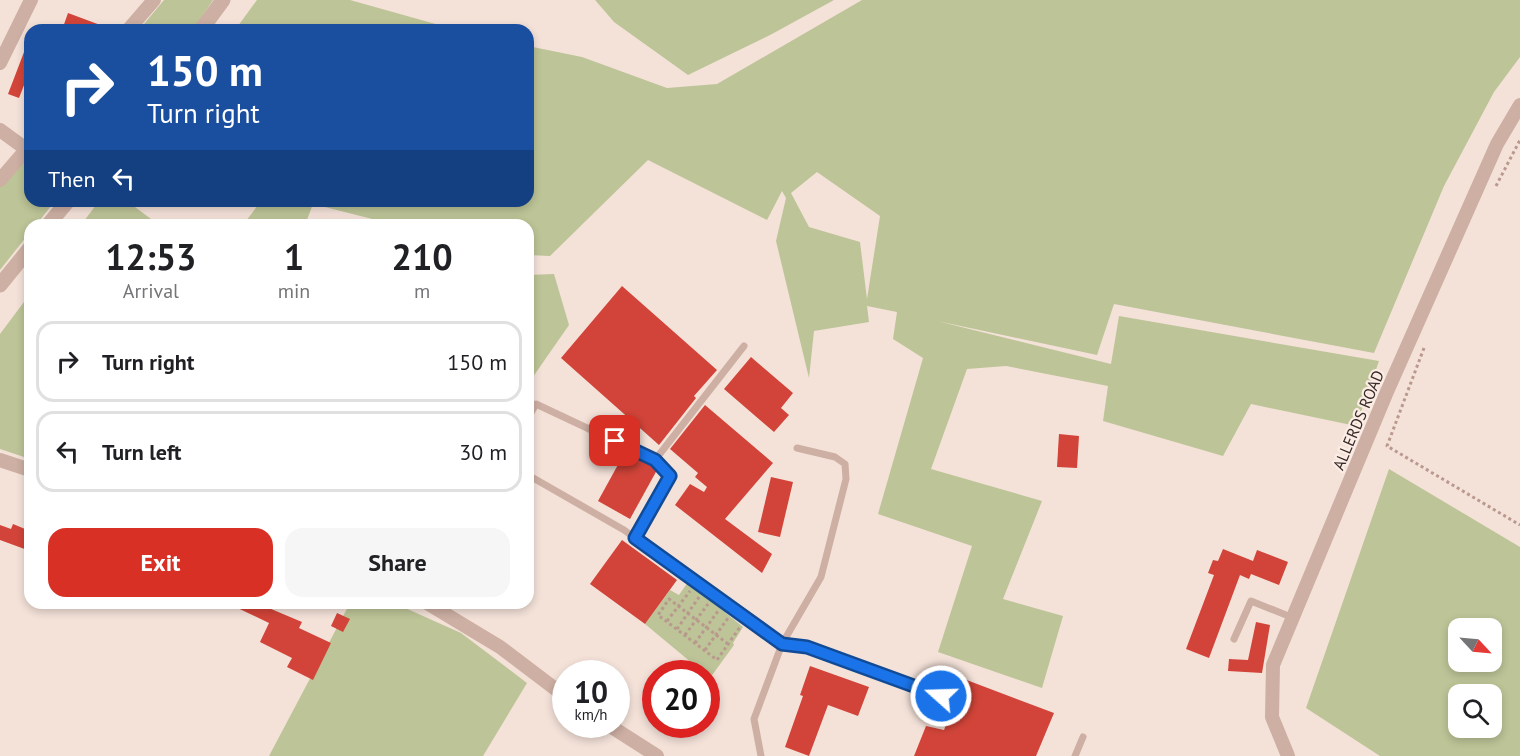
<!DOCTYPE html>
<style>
:root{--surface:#fff;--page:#f6f6f6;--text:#202124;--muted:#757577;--line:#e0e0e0;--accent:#d93025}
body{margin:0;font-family:"PT Sans",sans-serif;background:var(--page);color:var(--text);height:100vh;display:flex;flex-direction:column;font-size:22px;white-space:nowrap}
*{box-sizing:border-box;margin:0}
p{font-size:20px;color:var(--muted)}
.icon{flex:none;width:33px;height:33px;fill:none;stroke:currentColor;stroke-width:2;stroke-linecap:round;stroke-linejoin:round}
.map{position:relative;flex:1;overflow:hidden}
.panel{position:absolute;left:24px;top:219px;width:510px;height:390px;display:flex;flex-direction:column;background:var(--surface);border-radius:18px;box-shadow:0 3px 9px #0003}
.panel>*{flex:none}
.guide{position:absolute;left:24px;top:24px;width:510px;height:183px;border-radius:18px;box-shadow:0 3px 9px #0003;background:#1a4fa0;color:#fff;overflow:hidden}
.needle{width:39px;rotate:116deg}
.fabs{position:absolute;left:1448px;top:618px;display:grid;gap:12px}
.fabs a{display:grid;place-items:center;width:54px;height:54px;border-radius:12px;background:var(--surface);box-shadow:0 3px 9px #0003;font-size:30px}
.speed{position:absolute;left:552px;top:660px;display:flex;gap:12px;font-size:30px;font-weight:700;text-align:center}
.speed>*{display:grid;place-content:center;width:78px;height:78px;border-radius:50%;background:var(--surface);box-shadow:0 3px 9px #0003;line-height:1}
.speed small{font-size:15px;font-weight:400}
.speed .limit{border:9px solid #d22;background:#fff;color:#111}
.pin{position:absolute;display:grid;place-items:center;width:51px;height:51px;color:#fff;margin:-26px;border-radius:12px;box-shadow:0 3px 9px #0006}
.me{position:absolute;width:66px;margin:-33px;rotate:290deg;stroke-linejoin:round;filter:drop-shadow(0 0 4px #0008)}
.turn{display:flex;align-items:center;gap:21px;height:126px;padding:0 24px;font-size:27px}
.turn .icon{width:78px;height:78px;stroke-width:2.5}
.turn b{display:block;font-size:42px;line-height:51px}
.then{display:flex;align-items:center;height:57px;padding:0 24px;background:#0003;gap:12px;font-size:22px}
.eta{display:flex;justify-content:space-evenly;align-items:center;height:102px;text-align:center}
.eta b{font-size:36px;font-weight:700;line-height:42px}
.cta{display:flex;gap:12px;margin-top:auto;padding:12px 24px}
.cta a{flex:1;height:69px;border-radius:18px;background:var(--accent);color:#fff;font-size:24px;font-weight:700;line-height:69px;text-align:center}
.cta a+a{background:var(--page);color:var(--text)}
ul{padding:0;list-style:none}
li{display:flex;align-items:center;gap:18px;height:81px;margin:0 12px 9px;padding:0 12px;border:3px solid var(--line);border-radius:18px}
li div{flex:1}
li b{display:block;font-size:22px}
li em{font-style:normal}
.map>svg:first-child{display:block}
.green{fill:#bdc497;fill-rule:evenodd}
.building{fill:#d24439}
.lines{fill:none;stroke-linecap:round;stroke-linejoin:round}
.path{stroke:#b9998e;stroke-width:3;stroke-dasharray:3 3;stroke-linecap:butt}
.service{stroke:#cdafa3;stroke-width:7}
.minor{stroke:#cdafa3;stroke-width:14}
.tertiary{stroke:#cdafa3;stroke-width:15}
.route-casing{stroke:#114b97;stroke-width:15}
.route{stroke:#1a73e8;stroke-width:10}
.labels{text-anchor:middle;stroke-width:4.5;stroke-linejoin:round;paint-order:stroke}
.street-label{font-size:16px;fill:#372926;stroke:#fbede5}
</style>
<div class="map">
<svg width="1520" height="756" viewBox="0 0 1520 756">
<rect width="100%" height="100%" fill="#f4e2d9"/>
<g class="green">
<path d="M 164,0 L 213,0 L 193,30 L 139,30 Z"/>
<path d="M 257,0 L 350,0 L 457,30 L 235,30 Z"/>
<path d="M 595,0 L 834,0 L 772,34 L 688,75 L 614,22 Z"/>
<path d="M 862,0 L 1520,0 L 1520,57 L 1494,92 L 1444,186 L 1374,353 L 1114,304 L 1097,355 L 937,321 L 1111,364 L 1119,316 L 1379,361 L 1356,426 L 1251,404 L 1223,456 L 1103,421 L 1108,386 L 1006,366 L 967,369 L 931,469 L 1042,501 L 1003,599 L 1063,616 L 1042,688 L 938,652 L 972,546 L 878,514 L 923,358 L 893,339 L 897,312 L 867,306 L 869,322 L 814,331 L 809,378 L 776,241 L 786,198 L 782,191 L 767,220 L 648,160 L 550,256 L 528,255 L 528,225 L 396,225 L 313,204 L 305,225 L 243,225 L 261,201 L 528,201 L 528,46 L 582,57 L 667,88 L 717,84 ZM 817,172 L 880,216 L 867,299 L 860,242 L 809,227 L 791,193 Z"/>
<path d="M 30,151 L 30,201 L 55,201 L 36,225 L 30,225 L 30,232 L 0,270 L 0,187 Z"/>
<path d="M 99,201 L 127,201 L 159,225 L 81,225 Z"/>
<path d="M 554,274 L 569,325 L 528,384 L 528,275 Z"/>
<path d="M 30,294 L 30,459 L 0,449 L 0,334 Z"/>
<path d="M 1389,469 L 1520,547 L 1520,756 L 1380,756 L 1306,708 ZM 1458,628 L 1491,628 L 1491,662 L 1458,662 ZM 1458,694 L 1491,694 L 1491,728 L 1458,728 Z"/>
<path d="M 688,582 L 743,627 L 733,643 L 734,645 L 710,678 L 645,624 L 670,590 L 679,595 Z"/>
<path d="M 350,603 L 394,603 L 461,633 L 527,683 L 483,756 L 269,756 Z"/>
</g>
<g class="building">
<path d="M 68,13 L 111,29 L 110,30 L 62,30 Z"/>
<path d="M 29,39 L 30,82 L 26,80 L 19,98 L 8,94 Z"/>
<path d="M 622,286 L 717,370 L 694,396 L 696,398 L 659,445 L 561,358 Z"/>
<path d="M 751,357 L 793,393 L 781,408 L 789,415 L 774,432 L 724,389 Z"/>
<path d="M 705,405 L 773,463 L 725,519 L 772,554 L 762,573 L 675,505 L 690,484 L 704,492 L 707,487 L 695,477 L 698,473 L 670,449 Z"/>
<path d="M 1059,434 L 1079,436 L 1077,468 L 1057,467 Z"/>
<path d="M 625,452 L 652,465 L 657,470 L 630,519 L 598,501 Z"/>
<path d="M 771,477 L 793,482 L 780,537 L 758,532 Z"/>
<path d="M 13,524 L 30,531 L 30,551 L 0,540 L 0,525 L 11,529 Z"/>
<path d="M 622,540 L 677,580 L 645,624 L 590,584 Z"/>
<path d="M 1223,549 L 1253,561 L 1257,550 L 1288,562 L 1279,585 L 1251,574 L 1249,579 L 1240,575 L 1209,658 L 1186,649 L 1214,575 L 1208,573 L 1213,560 L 1218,561 Z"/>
<path d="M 227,603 L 266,603 L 264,606 L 302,622 L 299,628 L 331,643 L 313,680 L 287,667 L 292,658 L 260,642 L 269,623 Z"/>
<path d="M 337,613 L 350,619 L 343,632 L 331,626 Z"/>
<path d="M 1256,622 L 1270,625 L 1262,673 L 1228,671 L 1229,659 L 1248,660 Z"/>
<path d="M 810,666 L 869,687 L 858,716 L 828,705 L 809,756 L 785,747 L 803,696 L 800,695 Z"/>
<path d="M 964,679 L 1054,713 L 1036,756 L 914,756 L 926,726 L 944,730 Z"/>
</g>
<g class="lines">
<g class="path">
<path d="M 1496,186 L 1520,140"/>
<path d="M 1424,348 L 1387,446 L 1520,525"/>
<path d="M 667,621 L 690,591"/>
<path d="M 677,629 L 699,597"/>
<path d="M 685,635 L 708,604"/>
<path d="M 695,643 L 718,611"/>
<path d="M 728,644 L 669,599 L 658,615 L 717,660 L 740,627"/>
<path d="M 705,650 L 728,618"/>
</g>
<g class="service">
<path d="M 528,418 L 536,404 L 655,460 L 670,476 L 635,538"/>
<path d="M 655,460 L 744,346"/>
<path d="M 528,475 L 624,530 L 782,644 L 821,577 L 846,479 L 845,464 L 835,457 L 797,448"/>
<path d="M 1234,639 L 1251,601 L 1291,617"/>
<path d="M 761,756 L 754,719 L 782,644 L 807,647 L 941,696"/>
<path d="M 1075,756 L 1083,737"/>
</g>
<g class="minor">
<path d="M 128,30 L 154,0"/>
<path d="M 0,63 L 31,0"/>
<path d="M 0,130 L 26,149"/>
<path d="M 0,180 L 30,145"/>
<path d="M 0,460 L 30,470"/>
<path d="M 427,603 L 500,647 L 566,697"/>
<path d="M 607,724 L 657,756"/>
<path d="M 1288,756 L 1272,717 L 1273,665 L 1386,394 L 1497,144 L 1520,105"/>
</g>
<g class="tertiary">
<path d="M 201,30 L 223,0"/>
<path d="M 48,225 L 68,201"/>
<path d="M 0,285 L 30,248"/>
</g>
</g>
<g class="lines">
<defs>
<path id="route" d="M 615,441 L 655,460 L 670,476 L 635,538 L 782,644 L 807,647 L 941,696"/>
</defs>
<use href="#route" class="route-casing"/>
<use href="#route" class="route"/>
</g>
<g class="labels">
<g class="street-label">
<text transform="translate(1358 420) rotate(-67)" y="6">ALLERDS ROAD</text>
</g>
</g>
</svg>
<div class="fabs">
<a><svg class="needle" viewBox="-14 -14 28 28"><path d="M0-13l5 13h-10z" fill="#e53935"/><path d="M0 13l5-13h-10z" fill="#757577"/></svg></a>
<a><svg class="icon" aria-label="search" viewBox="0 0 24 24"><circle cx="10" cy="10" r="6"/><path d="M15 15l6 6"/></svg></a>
</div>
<div class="speed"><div>10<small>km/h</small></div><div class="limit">20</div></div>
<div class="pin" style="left:615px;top:441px;background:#d93025"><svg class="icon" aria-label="arrive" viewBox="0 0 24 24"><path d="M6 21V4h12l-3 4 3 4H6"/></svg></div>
<svg class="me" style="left:941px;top:696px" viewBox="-20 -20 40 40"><circle r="17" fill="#1a73e8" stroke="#fff" stroke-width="3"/><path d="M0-11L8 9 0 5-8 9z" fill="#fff"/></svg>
<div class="guide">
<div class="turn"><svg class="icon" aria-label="right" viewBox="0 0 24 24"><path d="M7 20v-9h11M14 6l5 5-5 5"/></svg><div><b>150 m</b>Turn right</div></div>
<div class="then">Then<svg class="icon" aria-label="left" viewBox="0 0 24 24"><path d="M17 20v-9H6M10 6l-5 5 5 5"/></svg></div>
</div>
<section class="panel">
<div class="eta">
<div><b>12:53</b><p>Arrival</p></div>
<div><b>1</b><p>min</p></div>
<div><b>210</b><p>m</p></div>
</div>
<ul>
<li><svg class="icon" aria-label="right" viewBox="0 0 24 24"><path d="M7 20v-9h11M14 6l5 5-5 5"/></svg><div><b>Turn right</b></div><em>150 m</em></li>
<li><svg class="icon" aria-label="left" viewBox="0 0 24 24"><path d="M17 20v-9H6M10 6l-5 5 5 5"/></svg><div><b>Turn left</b></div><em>30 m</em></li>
</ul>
<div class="cta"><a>Exit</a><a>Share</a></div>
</section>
</div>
